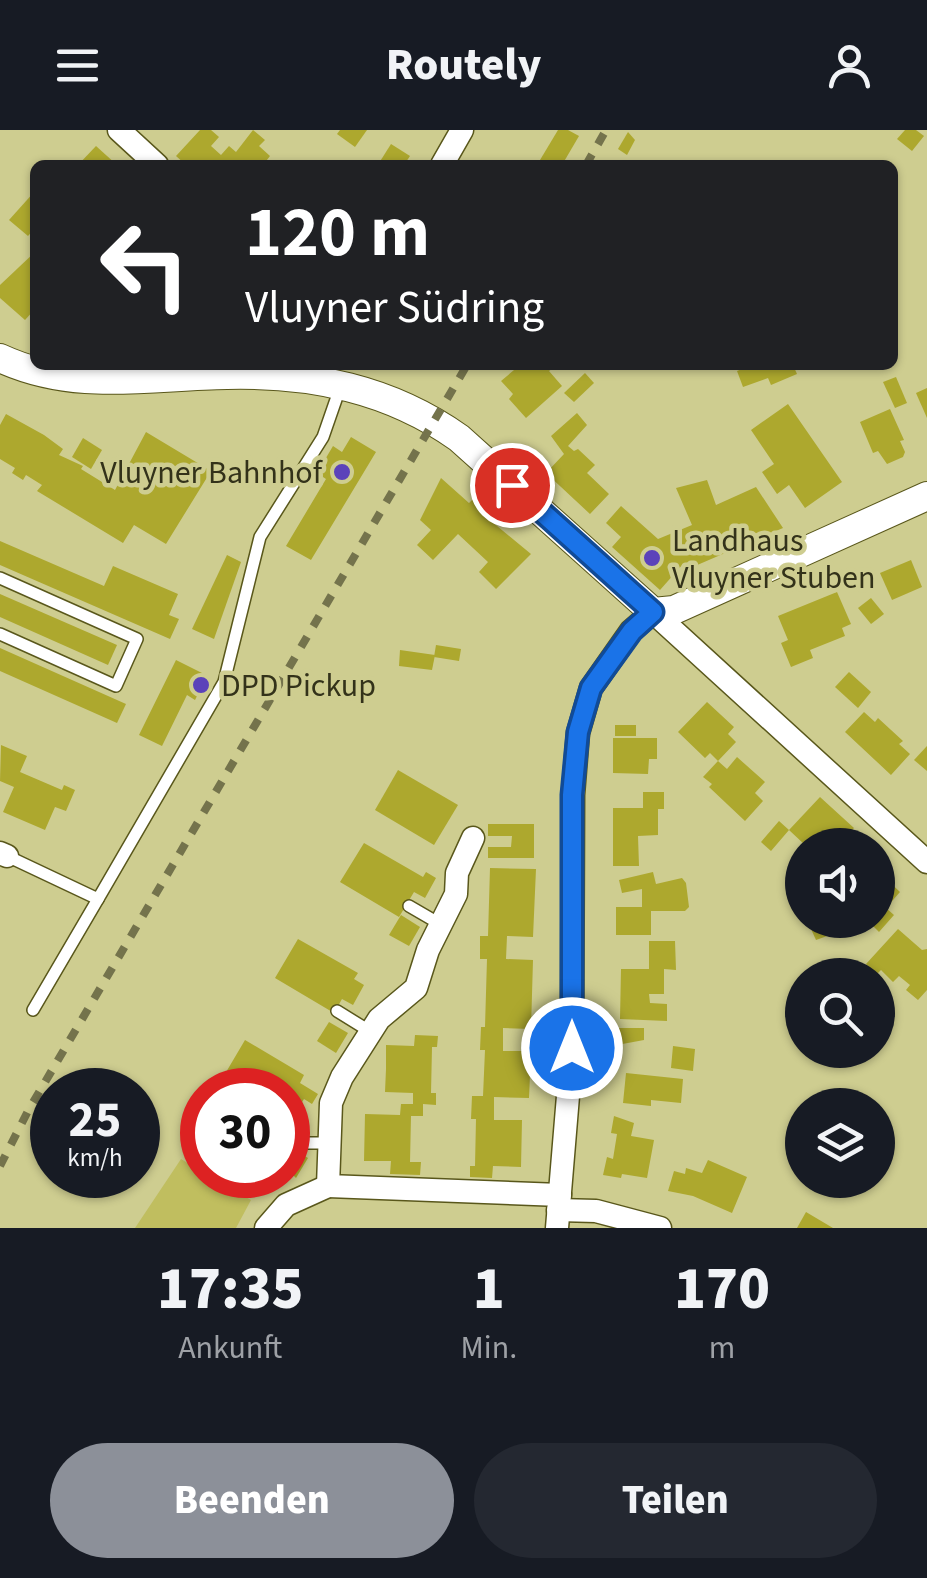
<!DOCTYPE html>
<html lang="de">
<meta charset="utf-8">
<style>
:root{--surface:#171b24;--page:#242831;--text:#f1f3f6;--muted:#9ea1a6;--accent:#8c9099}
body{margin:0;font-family:"Source Sans 3",sans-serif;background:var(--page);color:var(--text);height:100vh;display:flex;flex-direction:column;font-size:38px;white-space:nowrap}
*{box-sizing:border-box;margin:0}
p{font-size:32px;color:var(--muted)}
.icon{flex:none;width:55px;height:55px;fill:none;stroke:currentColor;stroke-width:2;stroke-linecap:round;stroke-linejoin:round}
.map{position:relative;height:1098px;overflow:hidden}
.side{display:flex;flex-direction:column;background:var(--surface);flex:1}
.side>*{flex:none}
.top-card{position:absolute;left:30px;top:30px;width:868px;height:210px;border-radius:15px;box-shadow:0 2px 8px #0004;background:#202124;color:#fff;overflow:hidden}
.fabs{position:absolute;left:785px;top:698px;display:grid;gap:20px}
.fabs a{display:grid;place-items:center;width:110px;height:110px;border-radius:50%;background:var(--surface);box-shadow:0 2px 8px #0004;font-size:50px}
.speed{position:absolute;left:30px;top:938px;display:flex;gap:20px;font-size:50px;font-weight:700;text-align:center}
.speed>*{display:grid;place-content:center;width:130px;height:130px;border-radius:50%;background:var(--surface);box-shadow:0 2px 8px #0004;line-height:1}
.speed small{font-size:25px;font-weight:400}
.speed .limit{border:15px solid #d22;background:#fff;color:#111}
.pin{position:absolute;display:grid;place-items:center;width:85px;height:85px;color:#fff;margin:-42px;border:5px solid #fff;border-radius:50%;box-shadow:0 2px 10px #0007}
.me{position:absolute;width:110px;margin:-55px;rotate:0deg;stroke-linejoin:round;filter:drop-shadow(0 0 8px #0008)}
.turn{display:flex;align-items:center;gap:35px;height:210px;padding:0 50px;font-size:45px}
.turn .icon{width:130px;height:130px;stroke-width:2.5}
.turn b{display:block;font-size:70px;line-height:85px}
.eta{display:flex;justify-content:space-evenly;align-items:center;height:170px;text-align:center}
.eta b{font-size:60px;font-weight:800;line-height:70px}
.action{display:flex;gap:20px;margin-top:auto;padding:20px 50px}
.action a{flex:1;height:115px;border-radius:60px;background:var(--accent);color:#fff;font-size:40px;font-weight:800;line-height:115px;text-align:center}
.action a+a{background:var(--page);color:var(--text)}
header{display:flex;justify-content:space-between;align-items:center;height:130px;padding:0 50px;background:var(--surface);font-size:45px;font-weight:800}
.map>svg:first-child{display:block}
.green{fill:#c0be5f}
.building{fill:#ada82e}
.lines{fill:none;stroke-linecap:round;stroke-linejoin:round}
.service-casing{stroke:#59571b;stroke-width:14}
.minor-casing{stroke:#59571b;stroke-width:25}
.tertiary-casing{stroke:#59571b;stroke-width:30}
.service{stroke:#fff;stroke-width:11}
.minor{stroke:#fff;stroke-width:22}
.tertiary{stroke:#fff;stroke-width:28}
.rail{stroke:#74734c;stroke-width:8;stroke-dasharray:12 12;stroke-linecap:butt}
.route-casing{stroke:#114b97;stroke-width:25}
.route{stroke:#1a73e8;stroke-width:18}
.poi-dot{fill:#5b42ba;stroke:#cecd90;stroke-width:4}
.labels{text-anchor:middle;stroke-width:9;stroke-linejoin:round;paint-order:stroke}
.poi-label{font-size:32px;fill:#33321a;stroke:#cecd90;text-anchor:start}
</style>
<header><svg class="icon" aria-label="menu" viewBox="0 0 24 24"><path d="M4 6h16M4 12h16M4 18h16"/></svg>Routely<svg class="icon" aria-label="person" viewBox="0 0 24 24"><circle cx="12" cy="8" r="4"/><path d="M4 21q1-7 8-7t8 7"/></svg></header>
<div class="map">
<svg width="927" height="1098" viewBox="0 0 927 1098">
<rect width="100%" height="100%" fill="#cecd90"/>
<path class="green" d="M 181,1029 L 202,1042 L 202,1045 L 208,1045 L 251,1070 L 236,1098 L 135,1098 Z"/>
<g class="building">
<path d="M 200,0 L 211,0 L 219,7 L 211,16 L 221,25 L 229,16 L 236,22 L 253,0 L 265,10 L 259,16 L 270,26 L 263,35 L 186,35 L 176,26 Z"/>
<path d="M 340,0 L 367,0 L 355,17 L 337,4 Z"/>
<path d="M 558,0 L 568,0 L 579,6 L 562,35 L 537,35 Z"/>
<path d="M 905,0 L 916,0 L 924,6 L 912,21 L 897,9 Z"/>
<path d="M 628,2 L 635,10 L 627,25 L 618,19 Z"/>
<path d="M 391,14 L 410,26 L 404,35 L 379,33 Z"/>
<path d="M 96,16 L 117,35 L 78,35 Z"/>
<path d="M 35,61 L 35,98 L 28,106 L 9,90 Z"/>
<path d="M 35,122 L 35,179 L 25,190 L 0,168 L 0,155 Z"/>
<path d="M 520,235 L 557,235 L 549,241 L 562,256 L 526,288 L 509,269 L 513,264 L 501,251 Z"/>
<path d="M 752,235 L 793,235 L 797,244 L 771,255 L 768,248 L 743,257 L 737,241 Z"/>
<path d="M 585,243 L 594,253 L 574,272 L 564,263 Z"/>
<path d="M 896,247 L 907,273 L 895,278 L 883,252 Z"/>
<path d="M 927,258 L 927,288 L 916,263 Z"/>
<path d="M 788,274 L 842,352 L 805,378 L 789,355 L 777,364 L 762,342 L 774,334 L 751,300 Z"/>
<path d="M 890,279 L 904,310 L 900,311 L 905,322 L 903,327 L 887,334 L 878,321 L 873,323 L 860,292 Z"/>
<path d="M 577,283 L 587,295 L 568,316 L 574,321 L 578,319 L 595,335 L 587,343 L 609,364 L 590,384 L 546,343 L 564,324 L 551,306 Z"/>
<path d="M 6,284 L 44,305 L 63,319 L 59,325 L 83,336 L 81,339 L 115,360 L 146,302 L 211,341 L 166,414 L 134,395 L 123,413 L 37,361 L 42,355 L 26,345 L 23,350 L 12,343 L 15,338 L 0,329 L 0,295 Z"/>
<path d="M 351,307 L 376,322 L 311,430 L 286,416 L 326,349 L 317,343 L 333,316 L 342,322 Z"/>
<path d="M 83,308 L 102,320 L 91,339 L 72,327 Z"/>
<path d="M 441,348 L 469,373 L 474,368 L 483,376 L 479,381 L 531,424 L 496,459 L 479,442 L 488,432 L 458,404 L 433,430 L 417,415 L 431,400 L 420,390 Z"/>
<path d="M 707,350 L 716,375 L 756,357 L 783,398 L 688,439 L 683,434 L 660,460 L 612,417 L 621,407 L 606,393 L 621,376 L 658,409 L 692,395 L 676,358 Z"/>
<path d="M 0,411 L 104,456 L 113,436 L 178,464 L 169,485 L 179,489 L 170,509 L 0,435 Z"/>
<path d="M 227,425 L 241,432 L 214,509 L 192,499 Z"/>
<path d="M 911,430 L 922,457 L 892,470 L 880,443 Z"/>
<path d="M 837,462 L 851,494 L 842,498 L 845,506 L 810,520 L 813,528 L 791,537 L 781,513 L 788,510 L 778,486 Z"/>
<path d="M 0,464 L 117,515 L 108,535 L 0,487 Z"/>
<path d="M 871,468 L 884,484 L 871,494 L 858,478 Z"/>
<path d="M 436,515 L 461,519 L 459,531 L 434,527 Z"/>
<path d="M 0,518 L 126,574 L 117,593 L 0,541 Z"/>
<path d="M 400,520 L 435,525 L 432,540 L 399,536 Z"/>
<path d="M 176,530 L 202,543 L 204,552 L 195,570 L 187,565 L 162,616 L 139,605 Z"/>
<path d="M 849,542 L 871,562 L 858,578 L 835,557 Z"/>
<path d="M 707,572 L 734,597 L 728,604 L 736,612 L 718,631 L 710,623 L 705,628 L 678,602 Z"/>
<path d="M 864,582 L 875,592 L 878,588 L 903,611 L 899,614 L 910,624 L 891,645 L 845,602 Z"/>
<rect x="615" y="595" width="21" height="11"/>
<path d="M 613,608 L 657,608 L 657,629 L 649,629 L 648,644 L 613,643 Z"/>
<path d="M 1,615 L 27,626 L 20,642 L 62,660 L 64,655 L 75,660 L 66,681 L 55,677 L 45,700 L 3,682 L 14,657 L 0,651 Z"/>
<path d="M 927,616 L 927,641 L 914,630 Z"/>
<path d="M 737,627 L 765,652 L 755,663 L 763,671 L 745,691 L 709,657 L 712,654 L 703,647 L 718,631 L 727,639 Z"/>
<path d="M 398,640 L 458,675 L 434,715 L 375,680 Z"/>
<path d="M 643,662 L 664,662 L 664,679 L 658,679 L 658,705 L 638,706 L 639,736 L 613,736 L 613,678 L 643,678 Z"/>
<path d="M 820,667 L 854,698 L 838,715 L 822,715 L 813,706 L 805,715 L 789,700 L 771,721 L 761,712 L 779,691 L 789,700 Z"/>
<path d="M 488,694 L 534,694 L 534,728 L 488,728 L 488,717 L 511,717 L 512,706 L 488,706 Z"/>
<path d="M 364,713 L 423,747 L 426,742 L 436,748 L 425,768 L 414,762 L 399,787 L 340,752 Z"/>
<path d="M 490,738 L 536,739 L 533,807 L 507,806 L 506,829 L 533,830 L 531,899 L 503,898 L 503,921 L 531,921 L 529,968 L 494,967 L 494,990 L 522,990 L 521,1037 L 493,1036 L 492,1048 L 470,1047 L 470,1036 L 475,1036 L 476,989 L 471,989 L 472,966 L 483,966 L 485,920 L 480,920 L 481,897 L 485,897 L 487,829 L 480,829 L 480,806 L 488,806 Z"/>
<path d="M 653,742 L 656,754 L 682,748 L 686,753 L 689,777 L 685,781 L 651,781 L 651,805 L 616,805 L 616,777 L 642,777 L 642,759 L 622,763 L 619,750 Z"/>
<path d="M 880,743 L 900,762 L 886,778 L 894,785 L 879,802 L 871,794 L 867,798 L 858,790 L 878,790 L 878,746 Z"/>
<path d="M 401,785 L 420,797 L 409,816 L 389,805 Z"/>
<path d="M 807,790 L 825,790 L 830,805 L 816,810 Z"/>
<path d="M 898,799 L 922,820 L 927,819 L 927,860 L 918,870 L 906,860 L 910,855 L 899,846 L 893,852 L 881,840 L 877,844 L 866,834 Z"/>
<path d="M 298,809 L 358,843 L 354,849 L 364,855 L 353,875 L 342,869 L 334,883 L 275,848 Z"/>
<path d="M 649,811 L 675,811 L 676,840 L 664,839 L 664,864 L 649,864 L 650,873 L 667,874 L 667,891 L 620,889 L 621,839 L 649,839 Z"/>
<path d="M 329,892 L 348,903 L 336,923 L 317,911 Z"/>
<path d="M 616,898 L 644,898 L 644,910 L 617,915 Z"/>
<path d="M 415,905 L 438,906 L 437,917 L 432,917 L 431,963 L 436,963 L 436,975 L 423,974 L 423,986 L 411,986 L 410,1032 L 421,1032 L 420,1045 L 390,1044 L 391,1031 L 364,1031 L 365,984 L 400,985 L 401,974 L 413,974 L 413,963 L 385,962 L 386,939 L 386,915 L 414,916 Z"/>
<path d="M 245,910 L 304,945 L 300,953 L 318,964 L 312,974 L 304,969 L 292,988 L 288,985 L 288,960 L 240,960 L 222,949 Z"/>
<path d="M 673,916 L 695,919 L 693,941 L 671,938 Z"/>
<path d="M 626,943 L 683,949 L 681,973 L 651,970 L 651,976 L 623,973 Z"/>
<path d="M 614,986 L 634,993 L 631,1006 L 654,1010 L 647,1048 L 622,1044 L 621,1048 L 603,1045 L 607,1027 L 613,1029 L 617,1004 L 611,1003 Z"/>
<path d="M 298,1022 L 308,1028 L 296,1048 L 288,1040 Z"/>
<path d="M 708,1030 L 747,1047 L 732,1083 L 693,1066 L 668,1061 L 674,1041 L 685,1044 L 686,1038 L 702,1043 Z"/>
<path d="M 806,1082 L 833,1098 L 797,1098 Z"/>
</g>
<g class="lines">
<defs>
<g id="service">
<path d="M 0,448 L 137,509 L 116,556 L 0,504"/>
<path d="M 7,726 L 98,769 L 224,552 L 260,407 L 323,307 L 340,258"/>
<path d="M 409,776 L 440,794"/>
<path d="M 33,880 L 98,769"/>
<path d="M 337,881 L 371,902"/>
<path d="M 288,1003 L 304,1013 L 329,1013"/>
</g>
<g id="minor">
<path d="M 119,0 L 157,35"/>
<path d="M 442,35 L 462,0"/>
<path d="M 473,708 L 457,743 L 456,764 L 428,820 L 416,858 L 379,889 L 342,947 L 331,973 L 328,1056 L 560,1065"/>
<path d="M 0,723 L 7,726"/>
<path d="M 558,1080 L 596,1081 L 660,1098"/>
<path d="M 266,1098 L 286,1075 L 328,1056"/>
<path d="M 557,1098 L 572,918 L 573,665 L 578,603 L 591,558 L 631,501 L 653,482 L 927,732"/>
</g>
<path id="tertiary" d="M 0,228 C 75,263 149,246 227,245 C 312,243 390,259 459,308 L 653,482 L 674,480 L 927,366"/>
</defs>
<use href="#service" class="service-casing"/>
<use href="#minor" class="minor-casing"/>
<use href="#tertiary" class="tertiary-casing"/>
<use href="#service" class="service"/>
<use href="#minor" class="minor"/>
<use href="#tertiary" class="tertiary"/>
<g class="rail">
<path d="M 586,35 L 606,0"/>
<path d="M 0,1036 L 28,981 L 467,235"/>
</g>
</g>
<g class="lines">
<defs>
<path id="route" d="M 512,355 L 653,482 L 632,501 L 591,558 L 578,602 L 572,665 L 572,918"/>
</defs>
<use href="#route" class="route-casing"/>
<use href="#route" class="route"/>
</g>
<g class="poi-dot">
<circle cx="342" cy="342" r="10"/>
<circle cx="652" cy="428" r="10"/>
<circle cx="201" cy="555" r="10"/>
</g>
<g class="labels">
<g class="poi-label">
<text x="322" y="353" text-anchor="end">Vluyner Bahnhof</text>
<text x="672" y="421">Landhaus<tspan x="672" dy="37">Vluyner Stuben</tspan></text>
<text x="221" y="566">DPD Pickup</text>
</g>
</g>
</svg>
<div class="fabs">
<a><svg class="icon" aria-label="sound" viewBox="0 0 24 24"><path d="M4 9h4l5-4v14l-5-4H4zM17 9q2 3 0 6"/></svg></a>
<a><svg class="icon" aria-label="search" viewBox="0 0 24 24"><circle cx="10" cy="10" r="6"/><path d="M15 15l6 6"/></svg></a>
<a><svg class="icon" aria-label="layers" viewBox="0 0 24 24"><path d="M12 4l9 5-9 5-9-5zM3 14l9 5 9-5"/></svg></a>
</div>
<div class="speed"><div>25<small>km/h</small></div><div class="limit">30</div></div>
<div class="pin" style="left:512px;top:355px;background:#d93025"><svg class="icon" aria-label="arrive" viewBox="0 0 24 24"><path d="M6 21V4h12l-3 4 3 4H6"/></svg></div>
<svg class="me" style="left:572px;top:918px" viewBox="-20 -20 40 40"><circle r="17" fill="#1a73e8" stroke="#fff" stroke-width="3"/><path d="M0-11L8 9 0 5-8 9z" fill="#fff"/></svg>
<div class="top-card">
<div class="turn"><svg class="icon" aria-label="left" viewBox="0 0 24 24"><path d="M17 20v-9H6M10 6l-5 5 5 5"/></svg><div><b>120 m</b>Vluyner Südring</div></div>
</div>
</div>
<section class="side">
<div class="eta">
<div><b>17:35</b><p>Ankunft</p></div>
<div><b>1</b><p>Min.</p></div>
<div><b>170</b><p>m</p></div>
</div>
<div class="action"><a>Beenden</a><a>Teilen</a></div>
</section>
